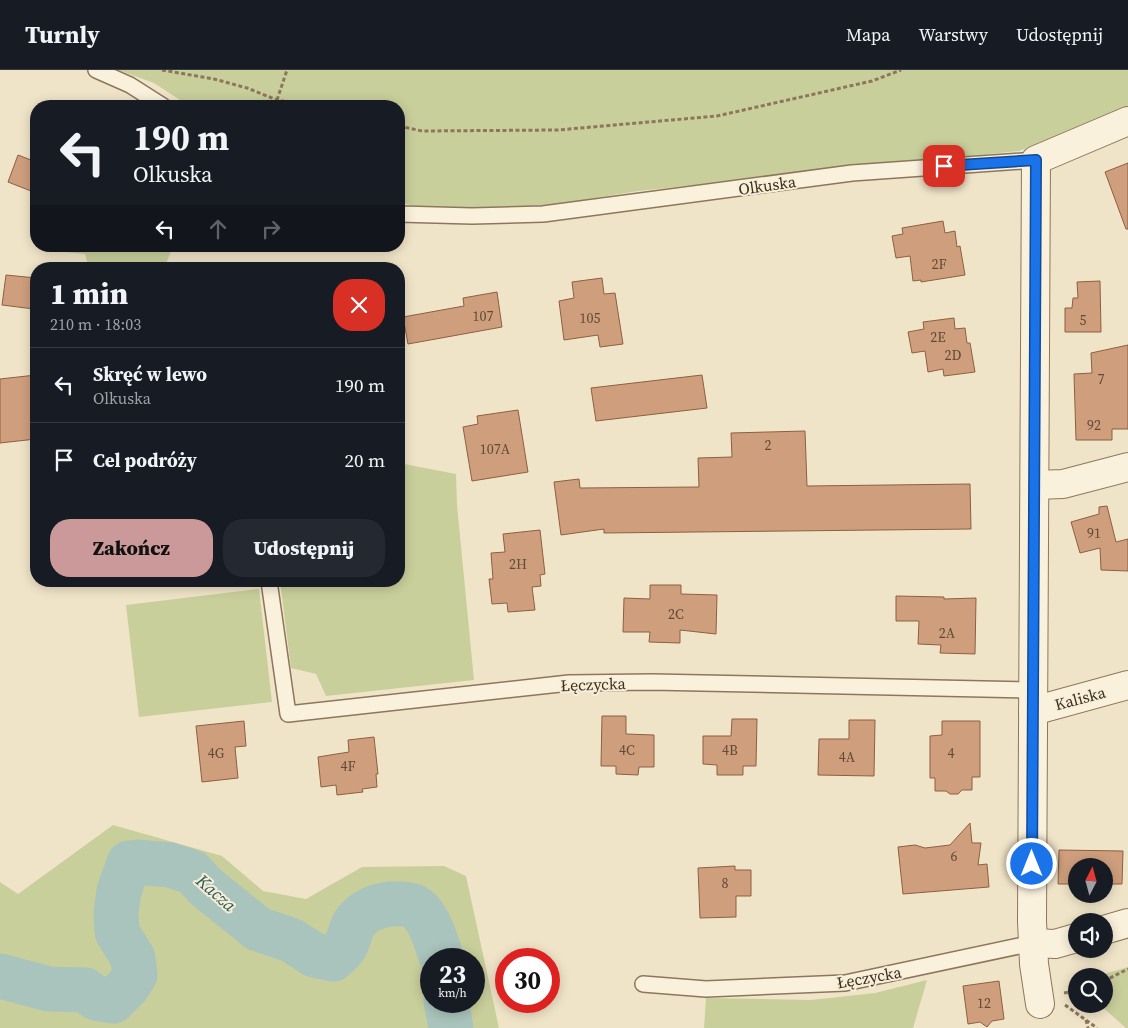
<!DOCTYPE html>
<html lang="pl">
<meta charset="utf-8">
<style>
:root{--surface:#171b24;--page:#242831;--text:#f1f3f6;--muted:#9ea1a6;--line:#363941;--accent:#cc999b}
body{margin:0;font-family:"Source Serif 4",serif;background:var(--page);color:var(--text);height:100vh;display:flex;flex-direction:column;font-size:19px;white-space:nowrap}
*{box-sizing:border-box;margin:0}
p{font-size:16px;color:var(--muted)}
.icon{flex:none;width:28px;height:28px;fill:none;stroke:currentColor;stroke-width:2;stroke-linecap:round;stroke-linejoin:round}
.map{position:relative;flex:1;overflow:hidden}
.panel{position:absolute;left:30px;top:192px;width:375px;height:325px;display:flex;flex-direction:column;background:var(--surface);border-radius:20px;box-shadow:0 2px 12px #0003}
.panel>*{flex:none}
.banner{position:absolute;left:30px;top:30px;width:375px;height:152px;border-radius:20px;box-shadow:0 2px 12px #0003;background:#171b24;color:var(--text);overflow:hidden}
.needle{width:32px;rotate:6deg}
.tools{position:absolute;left:1068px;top:788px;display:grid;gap:10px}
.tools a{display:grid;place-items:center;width:45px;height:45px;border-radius:50%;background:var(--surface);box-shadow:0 2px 12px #0003;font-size:25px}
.speed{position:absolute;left:420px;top:878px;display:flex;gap:10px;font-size:25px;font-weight:700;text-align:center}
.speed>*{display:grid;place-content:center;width:65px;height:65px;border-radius:50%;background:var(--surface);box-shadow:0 2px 12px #0003;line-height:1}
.speed small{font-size:12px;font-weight:400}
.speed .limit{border:8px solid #d22;background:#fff;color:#111}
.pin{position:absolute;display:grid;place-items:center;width:42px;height:42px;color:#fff;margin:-21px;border-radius:10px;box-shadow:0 2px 8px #0006}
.me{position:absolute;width:55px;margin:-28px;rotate:0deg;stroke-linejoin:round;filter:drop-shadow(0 0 4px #0008)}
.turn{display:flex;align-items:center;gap:18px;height:105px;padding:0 20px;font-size:22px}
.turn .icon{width:65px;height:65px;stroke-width:2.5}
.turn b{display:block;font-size:35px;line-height:42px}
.lanes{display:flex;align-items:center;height:48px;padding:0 20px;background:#0003;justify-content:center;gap:25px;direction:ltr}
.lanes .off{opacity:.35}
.round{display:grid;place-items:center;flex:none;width:52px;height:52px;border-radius:20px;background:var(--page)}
.headline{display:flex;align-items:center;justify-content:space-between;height:85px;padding:0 20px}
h1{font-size:30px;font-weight:800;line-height:38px}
.primary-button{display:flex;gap:10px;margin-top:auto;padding:10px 20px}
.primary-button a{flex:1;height:58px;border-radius:20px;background:var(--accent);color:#111;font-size:20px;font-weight:800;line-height:58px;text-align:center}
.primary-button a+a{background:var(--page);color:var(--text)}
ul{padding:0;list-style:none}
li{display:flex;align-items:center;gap:15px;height:75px;padding:0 20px;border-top:1px solid var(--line)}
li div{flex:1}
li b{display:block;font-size:19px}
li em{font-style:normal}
header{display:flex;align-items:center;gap:30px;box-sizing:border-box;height:70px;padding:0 25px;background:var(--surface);border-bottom:1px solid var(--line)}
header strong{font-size:24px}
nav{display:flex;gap:28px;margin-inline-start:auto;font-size:18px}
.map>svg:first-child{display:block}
.green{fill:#c9cf9b;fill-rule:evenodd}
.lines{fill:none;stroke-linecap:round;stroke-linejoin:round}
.river{stroke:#a9c4bc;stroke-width:45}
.building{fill:#cf9f7d;stroke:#8d5f41}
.lane-casing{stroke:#8d765c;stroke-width:18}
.street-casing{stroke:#8d765c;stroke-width:30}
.path{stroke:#8d765c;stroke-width:3;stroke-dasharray:4 2.5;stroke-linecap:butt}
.lane{stroke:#faf1dc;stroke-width:15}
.street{stroke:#faf1dc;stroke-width:28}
.route-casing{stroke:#114b97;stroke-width:12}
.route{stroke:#1a73e8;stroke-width:9}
.labels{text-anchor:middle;stroke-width:4;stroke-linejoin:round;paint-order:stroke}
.number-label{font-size:14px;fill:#624a37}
.street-label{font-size:16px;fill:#3d2e20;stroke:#f7eed8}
.water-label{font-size:18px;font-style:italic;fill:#2f5d5a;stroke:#f7eed8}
</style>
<header>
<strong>Turnly</strong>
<nav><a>Mapa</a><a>Warstwy</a><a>Udostępnij</a></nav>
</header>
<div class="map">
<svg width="1128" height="958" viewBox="0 0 1128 958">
<rect width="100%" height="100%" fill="#f0e4c8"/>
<g class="green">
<path d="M 118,0 L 1128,0 L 1128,38 L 1019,81 L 638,121 L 553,135 L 433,141 L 399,132 L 399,36 L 189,36 L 154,13 Z"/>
<path d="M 66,176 L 173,176 L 164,199 L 89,199 L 85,184 L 64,182 Z"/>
<path d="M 399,393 L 456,404 L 457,435 L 474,610 L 326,626 L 316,604 L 291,598 L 280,511 L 399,511 Z"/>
<path d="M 259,519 L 272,632 L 139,647 L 126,535 Z"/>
<path d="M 113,755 L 222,786 L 263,821 L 306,829 L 362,797 L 444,796 L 466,806 L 499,958 L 0,958 L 0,812 L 18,824 ZM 431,889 L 474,889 L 474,931 L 431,931 Z"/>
<path d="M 1128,897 L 1128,958 L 1126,958 L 1099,934 L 1104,934 L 1104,906 L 1097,906 Z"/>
<path d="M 927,910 L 913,958 L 704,958 L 706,928 L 811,930 L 875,923 Z"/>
</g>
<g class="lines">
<g class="river">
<path d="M 0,906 L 49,919 L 85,920 L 96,928 L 113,931 L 128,916 L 135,905 L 133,888 L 117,862 L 116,842 L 119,821 L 129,793 L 137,792 L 170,795 L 192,802 L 206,817 L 258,859 L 291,870 L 314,885 L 333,889 C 337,885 343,881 346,875 C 350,867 350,858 356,851 C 364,841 378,835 390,834 C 397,834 406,833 413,836 C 428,842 437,874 442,889"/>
<path d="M 446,931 L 451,958"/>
</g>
</g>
<g class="building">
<path d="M 18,85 L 36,92 L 36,123 L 8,112 Z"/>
<path d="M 1128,93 L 1128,159 L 1126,159 L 1105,102 Z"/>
<path d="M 943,151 L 945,163 L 955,161 L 957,177 L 960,176 L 965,205 L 921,212 L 921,210 L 913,211 L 910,186 L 896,188 L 892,166 L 903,164 L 902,158 Z"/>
<path d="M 6,205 L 36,208 L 34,239 L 2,235 Z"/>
<path d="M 602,208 L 604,224 L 615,223 L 623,274 L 600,277 L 598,265 L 564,270 L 559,231 L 574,228 L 572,212 Z"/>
<path d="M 1100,211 L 1101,262 L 1065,262 L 1065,238 L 1072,238 L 1073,228 L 1078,228 L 1077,212 Z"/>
<path d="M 497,222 L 502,257 L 408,274 L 403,247 L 464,236 L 463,228 Z"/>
<path d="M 954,248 L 955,259 L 965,258 L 967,273 L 970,273 L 975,302 L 944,306 L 943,299 L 928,302 L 925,281 L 912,283 L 908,262 L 924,259 L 923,252 Z"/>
<path d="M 1128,275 L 1128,359 L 1112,359 L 1112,370 L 1076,370 L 1074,304 L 1092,303 L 1091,283 Z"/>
<path d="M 36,305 L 36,369 L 0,373 L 0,309 Z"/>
<path d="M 702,305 L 707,338 L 596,351 L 591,318 Z"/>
<path d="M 518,340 L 528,402 L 472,411 L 463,357 L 478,354 L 477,346 Z"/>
<path d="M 805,361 L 807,416 L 970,414 L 971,459 L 604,463 L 604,459 L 561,465 L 554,412 L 579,409 L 580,418 L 699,417 L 698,388 L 732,387 L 731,363 Z"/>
<path d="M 1107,436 L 1116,472 L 1128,469 L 1128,501 L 1101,500 L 1100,478 L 1080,483 L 1071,452 L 1099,444 L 1099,437 Z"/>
<path d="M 540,460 L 545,504 L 540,505 L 541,516 L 532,517 L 535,540 L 508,542 L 507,533 L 492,534 L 489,509 L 493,509 L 491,483 L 505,482 L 503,464 Z"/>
<path d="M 650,515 L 681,515 L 681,524 L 717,525 L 716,564 L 680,560 L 680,573 L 649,572 L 650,562 L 623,562 L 624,528 L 650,529 Z"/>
<path d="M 896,526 L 944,527 L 944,529 L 976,528 L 975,584 L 940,583 L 941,575 L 918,574 L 919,551 L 896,551 Z"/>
<path d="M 602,646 L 626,646 L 626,664 L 654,665 L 654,697 L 639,697 L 638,705 L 616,704 L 616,696 L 601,696 Z"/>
<path d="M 732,649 L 757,649 L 756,696 L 743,696 L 743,705 L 717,705 L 717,695 L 703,694 L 703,666 L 731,666 Z"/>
<path d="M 849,650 L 875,650 L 874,706 L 818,705 L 819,669 L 849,669 Z"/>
<path d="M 244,651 L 246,676 L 235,677 L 238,708 L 202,712 L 196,656 Z"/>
<path d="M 942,651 L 980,651 L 980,707 L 972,707 L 972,720 L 962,720 L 958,724 L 950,724 L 946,721 L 935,721 L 935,708 L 930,708 L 930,666 L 942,665 Z"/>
<path d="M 374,667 L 378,704 L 376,704 L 377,717 L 362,719 L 363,722 L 337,725 L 336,715 L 321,717 L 318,687 L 349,682 L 348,670 Z"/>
<path d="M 970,753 L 972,773 L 981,773 L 978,795 L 987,794 L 989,817 L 903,824 L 898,777 L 915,775 L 925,778 L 950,775 Z"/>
<path d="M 1059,780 L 1123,781 L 1122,814 L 1104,814 L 1104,796 L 1076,796 L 1076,814 L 1058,814 Z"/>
<path d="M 735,796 L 735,800 L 751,800 L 751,826 L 736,826 L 736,847 L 700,848 L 698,798 Z"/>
<path d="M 999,911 L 1004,949 L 992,951 L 987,957 L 980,952 L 968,954 L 963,916 Z"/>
</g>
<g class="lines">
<defs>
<g id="lane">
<path d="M 96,0 L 130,15 L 163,36"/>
<path d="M 399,144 L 472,146 L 543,144 L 852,103 L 1036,90"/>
<path d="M 269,511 L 288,644 L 569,613 L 652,612 L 1033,620"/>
<path d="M 643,914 L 706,919 L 845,913 L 1033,873"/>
</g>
<g id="street">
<path d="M 1035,415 L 1063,414 L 1128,397"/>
<path d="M 1033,641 L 1128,615"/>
<path d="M 1104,860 L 1128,853"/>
<path d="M 1033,873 L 1055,874 L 1076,868"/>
<path d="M 1040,934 L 1034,894 L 1032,851 L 1036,90 L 1128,51"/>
</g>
</defs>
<use href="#lane" class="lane-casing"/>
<use href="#street" class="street-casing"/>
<g class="path">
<path d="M 162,0 L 214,9 L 247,18 L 277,30 L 310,36"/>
<path d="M 277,30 L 287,0"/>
<path d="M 399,56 L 422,61 L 558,60 L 717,46 L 872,11 L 901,0"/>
<path d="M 1104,911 L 1128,899"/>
<path d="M 1064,923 L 1076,921"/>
<path d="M 1065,935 L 1097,958"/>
<path d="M 1086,950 L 1088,958"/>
</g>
<use href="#lane" class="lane"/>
<use href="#street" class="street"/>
</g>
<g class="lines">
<defs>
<path id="route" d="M 944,96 L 1036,90 L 1032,794"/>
</defs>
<use href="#route" class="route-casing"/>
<use href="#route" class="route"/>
</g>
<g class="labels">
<g class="number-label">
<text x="939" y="199">2F</text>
<text x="483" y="251">107</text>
<text x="590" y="253">105</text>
<text x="1083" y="255">5</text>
<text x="938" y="272">2E</text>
<text x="953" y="290">2D</text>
<text x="1101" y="314">7</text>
<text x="1094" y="360">92</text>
<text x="768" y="380">2</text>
<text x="495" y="384">107A</text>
<text x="1094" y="468">91</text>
<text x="518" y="499">2H</text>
<text x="676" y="549">2C</text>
<text x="947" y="568">2A</text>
<text x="627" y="685">4C</text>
<text x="730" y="685">4B</text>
<text x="216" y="688">4G</text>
<text x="951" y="688">4</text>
<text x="847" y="692">4A</text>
<text x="348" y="701">4F</text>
<text x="954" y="791">6</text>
<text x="725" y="818">8</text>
<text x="984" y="938">12</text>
</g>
<g class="street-label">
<text transform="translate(767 115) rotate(-8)" y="6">Olkuska</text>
<text transform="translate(593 614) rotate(-2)" y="6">Łęczycka</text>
<text transform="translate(1080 628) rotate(-15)" y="6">Kaliska</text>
<text transform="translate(869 907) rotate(-10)" y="6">Łęczycka</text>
</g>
<g class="water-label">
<text transform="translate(216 823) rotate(41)" y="6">Kacza</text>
</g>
</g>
</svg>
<div class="tools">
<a><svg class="needle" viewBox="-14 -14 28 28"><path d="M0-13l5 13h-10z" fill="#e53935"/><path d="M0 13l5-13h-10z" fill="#9ea1a6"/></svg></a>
<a><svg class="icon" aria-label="sound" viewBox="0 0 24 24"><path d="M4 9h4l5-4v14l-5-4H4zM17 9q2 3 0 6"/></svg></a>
<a><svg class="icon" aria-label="search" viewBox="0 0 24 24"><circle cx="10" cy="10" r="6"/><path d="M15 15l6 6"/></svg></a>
</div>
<div class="speed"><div>23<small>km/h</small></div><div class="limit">30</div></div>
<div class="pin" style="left:944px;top:96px;background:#d93025"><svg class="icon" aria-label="arrive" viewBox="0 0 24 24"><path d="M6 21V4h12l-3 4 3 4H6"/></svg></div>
<svg class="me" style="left:1032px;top:794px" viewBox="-20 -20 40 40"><circle r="17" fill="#1a73e8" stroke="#fff" stroke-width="3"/><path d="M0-11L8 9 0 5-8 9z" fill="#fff"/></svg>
<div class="banner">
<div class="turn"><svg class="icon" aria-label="left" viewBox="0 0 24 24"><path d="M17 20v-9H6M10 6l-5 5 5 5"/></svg><div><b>190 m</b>Olkuska</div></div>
<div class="lanes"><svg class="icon" aria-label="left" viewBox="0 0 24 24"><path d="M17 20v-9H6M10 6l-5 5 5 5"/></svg><svg class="icon off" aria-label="ahead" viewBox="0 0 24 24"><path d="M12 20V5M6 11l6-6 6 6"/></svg><svg class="icon off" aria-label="right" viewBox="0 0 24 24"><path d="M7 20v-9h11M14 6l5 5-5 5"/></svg></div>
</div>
<section class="panel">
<div class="headline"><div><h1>1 min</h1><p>210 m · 18:03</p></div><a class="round" style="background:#d93025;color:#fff"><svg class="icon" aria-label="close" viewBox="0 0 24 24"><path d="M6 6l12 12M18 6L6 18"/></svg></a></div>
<ul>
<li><svg class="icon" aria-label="left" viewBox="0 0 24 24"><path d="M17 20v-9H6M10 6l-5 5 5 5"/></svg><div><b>Skręć w lewo</b><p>Olkuska</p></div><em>190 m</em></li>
<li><svg class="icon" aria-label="arrive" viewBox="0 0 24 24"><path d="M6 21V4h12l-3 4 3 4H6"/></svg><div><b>Cel podróży</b></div><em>20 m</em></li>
</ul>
<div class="primary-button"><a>Zakończ</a><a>Udostępnij</a></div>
</section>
</div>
